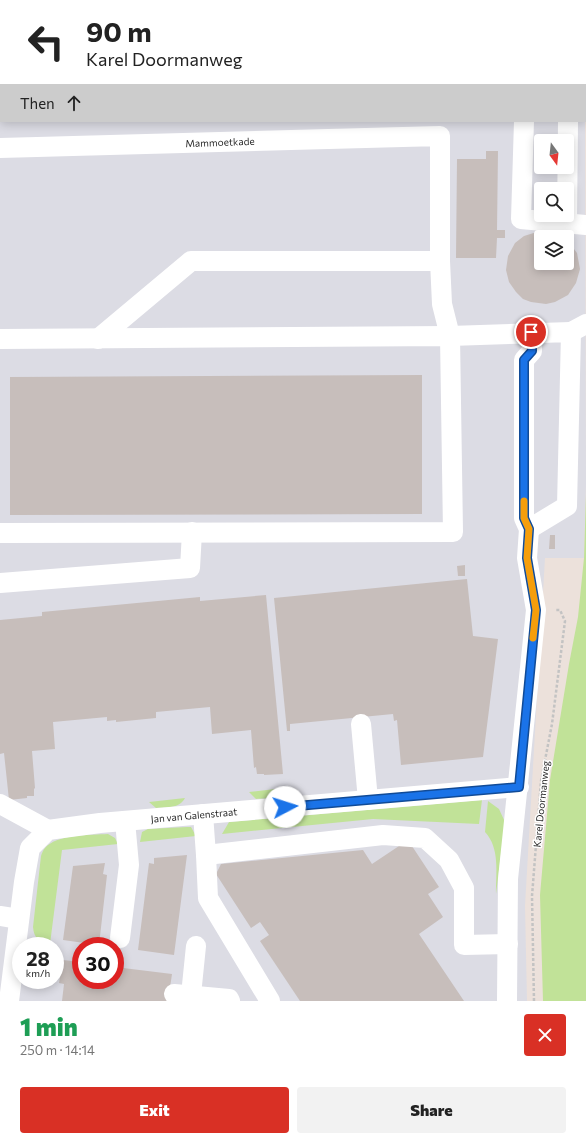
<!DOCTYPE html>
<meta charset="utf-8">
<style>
:root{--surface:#fff;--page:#f2f2f2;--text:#222;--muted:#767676;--accent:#d93025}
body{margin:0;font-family:Commissioner,sans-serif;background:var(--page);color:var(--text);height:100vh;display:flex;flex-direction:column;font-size:15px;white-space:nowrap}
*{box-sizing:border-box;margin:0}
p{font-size:13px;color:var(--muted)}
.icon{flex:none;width:22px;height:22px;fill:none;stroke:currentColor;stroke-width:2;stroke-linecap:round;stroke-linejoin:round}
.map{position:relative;height:1001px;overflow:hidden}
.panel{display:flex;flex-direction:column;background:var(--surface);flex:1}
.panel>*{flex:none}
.guide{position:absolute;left:0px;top:0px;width:586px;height:122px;box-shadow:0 2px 10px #0003;background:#fff;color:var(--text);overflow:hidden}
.needle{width:26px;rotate:165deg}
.tools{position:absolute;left:534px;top:134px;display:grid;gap:8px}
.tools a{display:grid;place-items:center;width:40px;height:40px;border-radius:4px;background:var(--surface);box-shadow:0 2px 10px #0003;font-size:20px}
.speed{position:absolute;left:12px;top:937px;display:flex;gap:8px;font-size:20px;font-weight:700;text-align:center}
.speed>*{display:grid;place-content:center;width:52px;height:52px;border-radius:50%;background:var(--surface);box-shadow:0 2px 10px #0003;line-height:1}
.speed small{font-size:10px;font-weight:400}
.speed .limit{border:6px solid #d22;background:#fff;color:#111}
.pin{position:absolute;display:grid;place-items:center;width:34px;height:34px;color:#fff;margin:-17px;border:2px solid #fff;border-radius:50%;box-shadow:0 1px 4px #0007}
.me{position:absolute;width:44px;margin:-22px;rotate:85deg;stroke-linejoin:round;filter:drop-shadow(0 0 3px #0008)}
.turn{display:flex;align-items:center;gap:14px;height:84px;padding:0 20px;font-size:18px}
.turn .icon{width:52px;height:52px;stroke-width:2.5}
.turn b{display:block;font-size:28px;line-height:34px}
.then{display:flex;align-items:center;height:38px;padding:0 20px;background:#0003;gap:8px;font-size:15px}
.round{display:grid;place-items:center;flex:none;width:42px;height:42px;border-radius:4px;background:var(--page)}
.headline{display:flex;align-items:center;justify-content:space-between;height:68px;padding:0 20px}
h1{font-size:24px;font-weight:800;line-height:30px;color:#1e9e55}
.action{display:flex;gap:8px;margin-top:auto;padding:8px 20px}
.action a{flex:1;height:46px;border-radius:4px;background:var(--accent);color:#fff;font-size:16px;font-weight:800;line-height:46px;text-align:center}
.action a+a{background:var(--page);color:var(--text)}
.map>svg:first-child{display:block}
.industrial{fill:#dcdce4;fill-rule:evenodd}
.green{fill:#c1e298}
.water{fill:#6ee7ed}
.building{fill:#c7bebb}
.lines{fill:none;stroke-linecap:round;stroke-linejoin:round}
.path{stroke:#c3c3c3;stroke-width:2.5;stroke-dasharray:3 2;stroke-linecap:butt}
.minor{stroke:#fff;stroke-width:20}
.route-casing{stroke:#114b97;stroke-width:10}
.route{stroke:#1a73e8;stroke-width:7}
.slow{stroke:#f59e0b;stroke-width:7}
.labels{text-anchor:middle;stroke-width:3;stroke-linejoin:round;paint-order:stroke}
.street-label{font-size:10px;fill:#292929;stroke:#fff}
</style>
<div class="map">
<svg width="586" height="1001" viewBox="0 0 586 1001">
<rect width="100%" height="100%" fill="#ece1db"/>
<path class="industrial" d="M 585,109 L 586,484 L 584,558 L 545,558 L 525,906 L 527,1001 L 0,1001 L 0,114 L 1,121 L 585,121 ZM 541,141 L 567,141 L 567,167 L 541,167 ZM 541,189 L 567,189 L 567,215 L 541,215 ZM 541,237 L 567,237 L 567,263 L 541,263 ZM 21,946 L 55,946 L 55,980 L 21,980 ZM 81,946 L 115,946 L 115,980 L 81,980 Z"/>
<g class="green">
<path d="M 586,495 L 586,1001 L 543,1001 L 540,895 L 550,780 L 569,664 L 578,617 L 584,558 Z"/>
<path d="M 284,788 C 279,799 267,798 256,799 L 249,792 Z"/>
<path d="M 185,798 C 179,809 167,807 156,808 L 149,802 Z"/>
<path d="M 482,800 L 479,824 L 373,819 L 222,834 L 229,822 Z"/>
<path d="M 488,801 L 499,809 L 505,822 L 496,894 C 496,873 500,848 485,832 Z"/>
<path d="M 187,827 L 191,827 L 196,836 L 140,842 L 142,832 L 148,829 Z"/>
<path d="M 108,834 L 115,838 L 118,844 L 62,850 L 50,944 C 39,941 34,939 33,927 L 41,856 C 42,853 43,850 45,848 C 57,834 91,835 108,834 Z"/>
</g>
<path class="water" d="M 0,0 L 586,0 L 586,109 L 585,1 L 1,1 L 0,113 Z"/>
<g class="building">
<path d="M 486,151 L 498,151 L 497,230 L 505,230 L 505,238 L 497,238 L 496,258 L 456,258 L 457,159 L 486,159 Z"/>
<path d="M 540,231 L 547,231 L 556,233 L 564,237 L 541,237 L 541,263 L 567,263 L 567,240 L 577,253 L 580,269 L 576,283 L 568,295 L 555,302 L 546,304 L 531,302 L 523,299 L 516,292 L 509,282 L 506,270 L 508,256 L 515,243 L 524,236 Z"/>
<path d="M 422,375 L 422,514 L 10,515 L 10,377 Z"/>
<path d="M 550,535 L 555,535 L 555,549 L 549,549 Z"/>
<path d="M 465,565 L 465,576 L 458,576 L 457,566 Z"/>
<path d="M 467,579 L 473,636 L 498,639 L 483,757 L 401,765 L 397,720 L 394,721 L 393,714 L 290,724 L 290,731 L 287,731 L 274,598 Z"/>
<path d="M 266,595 L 283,774 L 264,775 L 264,774 L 257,774 L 256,767 L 254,768 L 251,730 L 212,734 L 210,707 L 156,712 L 156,718 L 116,722 L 116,720 L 107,721 L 107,717 L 53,722 L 55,749 L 32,751 L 35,788 L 34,789 L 34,796 L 27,796 L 27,798 L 9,800 L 4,753 L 0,754 L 0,620 L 42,616 L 42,612 L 200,597 L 200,601 Z"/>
<path d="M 408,840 L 439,887 L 428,894 L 443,917 L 419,934 L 464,1001 L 300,1001 L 260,941 L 269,935 L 260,922 L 251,928 L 216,874 L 221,864 L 363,850 L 372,864 Z"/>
<path d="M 187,855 L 174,955 L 138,950 L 149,863 L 154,864 L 154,858 Z"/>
<path d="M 105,863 L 103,874 L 107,875 L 99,945 L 63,940 L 73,866 Z"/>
<path d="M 63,960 L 81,962 L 81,980 L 115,980 L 115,967 L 172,974 L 168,1001 L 62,1001 L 64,984 L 59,983 Z"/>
</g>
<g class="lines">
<path class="path" d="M 534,1001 L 532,896 L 541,781 L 552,724 L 565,621 L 560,610 L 555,610"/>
<g class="minor">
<path d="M 524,121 L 521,219 L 586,225"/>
<path d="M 0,148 L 440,136 L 440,261 L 442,304 L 450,336 L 571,332 L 567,506 L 529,529"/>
<path d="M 567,223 L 568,121"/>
<path d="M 571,332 L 586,324"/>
<path d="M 0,339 L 450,336 L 453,532 L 0,533"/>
<path d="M 98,339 L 191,261 L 440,261"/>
<path d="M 0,583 L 190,568 L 192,532"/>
<path d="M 361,724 L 368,800"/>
<path d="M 0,804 L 48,830"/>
<path d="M 203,814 L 206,855 L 208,898 L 270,1001"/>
<path d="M 206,855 L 383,835 L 425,838 L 449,860 L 464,888 L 464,945 L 508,944"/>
<path d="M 0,916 L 19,919"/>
<path d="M 120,938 L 129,865 L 125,821"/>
<path d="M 174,994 L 229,999 L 230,1001"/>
<path d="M 191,995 L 196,946"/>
<path d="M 9,1001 L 24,882 L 30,848 L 48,830 L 100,823 L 519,787"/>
<path d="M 507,1001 L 508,879 L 536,610 L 527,558 L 529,529 L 524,518 L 524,360 L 532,351 L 531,333"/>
</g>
</g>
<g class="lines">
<defs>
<path id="route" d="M 285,807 L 519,787 L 536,610 L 527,558 L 529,529 L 524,518 L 524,360 L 532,351 L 531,332"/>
</defs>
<use href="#route" class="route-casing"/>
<use href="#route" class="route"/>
<path class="slow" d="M 524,501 L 524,518 L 529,529 L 527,558 L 536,610 L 533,638"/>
</g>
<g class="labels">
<g class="street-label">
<text transform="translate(220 142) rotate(-2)" y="4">Mammoetkade</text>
<text transform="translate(541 804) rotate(-84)" y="4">Karel Doormanweg</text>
<text transform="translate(194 815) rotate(-5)" y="4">Jan van Galenstraat</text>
</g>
</g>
</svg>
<div class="tools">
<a><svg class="needle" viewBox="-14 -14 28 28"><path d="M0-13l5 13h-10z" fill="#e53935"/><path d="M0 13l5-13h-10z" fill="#767676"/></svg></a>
<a><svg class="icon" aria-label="search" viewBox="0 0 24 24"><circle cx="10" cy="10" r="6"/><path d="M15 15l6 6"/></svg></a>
<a><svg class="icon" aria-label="layers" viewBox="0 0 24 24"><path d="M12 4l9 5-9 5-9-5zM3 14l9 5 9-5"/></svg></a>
</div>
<div class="speed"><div>28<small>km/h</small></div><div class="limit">30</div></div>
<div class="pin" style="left:531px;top:332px;background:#d93025"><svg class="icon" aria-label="arrive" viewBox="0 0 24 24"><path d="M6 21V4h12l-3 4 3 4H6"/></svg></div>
<svg class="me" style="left:285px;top:807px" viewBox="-20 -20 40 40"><circle r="19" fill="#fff"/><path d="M0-13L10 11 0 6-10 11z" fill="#1a73e8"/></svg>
<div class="guide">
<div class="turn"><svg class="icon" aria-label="left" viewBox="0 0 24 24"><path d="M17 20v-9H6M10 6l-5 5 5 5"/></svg><div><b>90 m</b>Karel Doormanweg</div></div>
<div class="then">Then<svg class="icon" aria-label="ahead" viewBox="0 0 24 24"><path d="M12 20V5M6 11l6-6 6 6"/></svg></div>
</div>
</div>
<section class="panel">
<div class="headline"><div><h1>1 min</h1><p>250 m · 14:14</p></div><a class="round" style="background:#d93025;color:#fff"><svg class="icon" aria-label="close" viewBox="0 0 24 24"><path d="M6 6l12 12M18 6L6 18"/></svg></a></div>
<div class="action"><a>Exit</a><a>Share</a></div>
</section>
